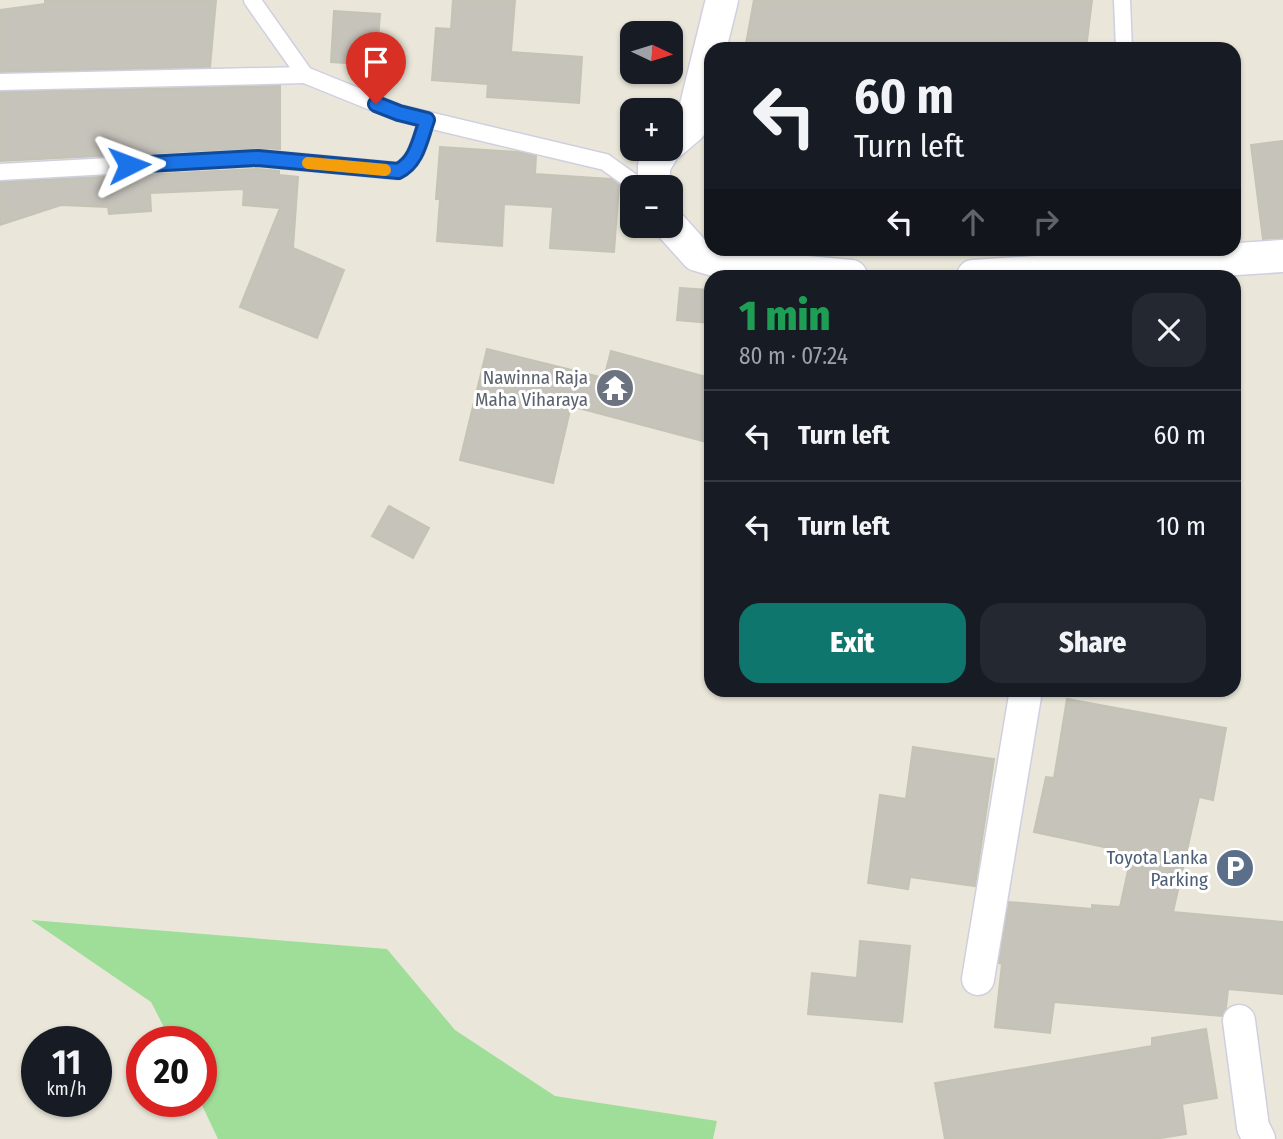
<!DOCTYPE html>
<meta charset="utf-8">
<style>
:root{--surface:#171b24;--page:#242831;--text:#f1f3f6;--muted:#9ea1a6;--line:#363941;--accent:#0f766e}
body{margin:0;font-family:"Fira Sans Condensed",sans-serif;background:var(--page);color:var(--text);height:100vh;display:flex;flex-direction:column;font-size:26px;white-space:nowrap}
*{box-sizing:border-box;margin:0}
p{font-size:23px;color:var(--muted)}
.icon{flex:none;width:38px;height:38px;fill:none;stroke:currentColor;stroke-width:2;stroke-linecap:round;stroke-linejoin:round}
.map{position:relative;flex:1;overflow:hidden}
.panel{position:absolute;left:704px;top:270px;width:537px;height:427px;display:flex;flex-direction:column;background:var(--surface);border-radius:21px;box-shadow:0 2px 5px #0004}
.panel>*{flex:none}
.top-card{position:absolute;left:704px;top:42px;width:537px;height:214px;border-radius:21px;box-shadow:0 2px 5px #0004;background:#171b24;color:var(--text);overflow:hidden}
.needle{width:46px;rotate:94deg}
.controls{position:absolute;left:620px;top:21px;display:grid;gap:14px}
.controls a{display:grid;place-items:center;width:63px;height:63px;border-radius:14px;background:var(--surface);box-shadow:0 2px 5px #0004;font-size:35px}
.speed{position:absolute;left:21px;top:1026px;display:flex;gap:14px;font-size:35px;font-weight:700;text-align:center}
.speed>*{display:grid;place-content:center;width:91px;height:91px;border-radius:50%;background:var(--surface);box-shadow:0 2px 5px #0004;line-height:1}
.speed small{font-size:18px;font-weight:400}
.speed .limit{border:10px solid #d22;background:#fff;color:#111}
.pin{position:absolute;display:grid;place-items:center;width:60px;height:60px;color:#fff;margin:-72px -30px;border-radius:50% 50% 50% 0;rotate:-45deg;box-shadow:0 0 7px #0007}
.pin .icon{rotate:45deg}
.me{position:absolute;width:77px;margin:-38px;rotate:87deg;stroke-linejoin:round;filter:drop-shadow(0 0 5px #0008)}
.turn{display:flex;align-items:center;gap:24px;height:147px;padding:0 35px;font-size:32px}
.turn .icon{width:91px;height:91px;stroke-width:2.5}
.turn b{display:block;font-size:49px;line-height:60px}
.lanes{display:flex;align-items:center;height:66px;padding:0 35px;background:#0003;justify-content:center;gap:35px;direction:ltr}
.lanes .off{opacity:.35}
.round{display:grid;place-items:center;flex:none;width:74px;height:74px;border-radius:21px;background:var(--page)}
.summary{display:flex;align-items:center;justify-content:space-between;height:119px;padding:0 35px}
h1{font-size:42px;font-weight:800;line-height:52px;color:#1e9e55}
.primary-button{display:flex;gap:14px;margin-top:auto;padding:14px 35px}
.primary-button a{flex:1;height:80px;border-radius:21px;background:var(--accent);color:#fff;font-size:28px;font-weight:800;line-height:80px;text-align:center}
.primary-button a+a{background:var(--page);color:var(--text)}
ul{padding:0;list-style:none}
li{display:flex;align-items:center;gap:21px;height:91px;padding:0 35px;border-top:2px solid var(--line)}
li div{flex:1}
li b{display:block;font-size:26px}
li em{font-style:normal}
.map>svg:first-child{display:block}
.green{fill:#9fde99}
.building{fill:#c5c3ba;stroke:#c4c3b4;stroke-width:2}
.lines{fill:none;stroke-linecap:round;stroke-linejoin:round}
.lane-casing{stroke:#d0cfe0;stroke-width:19}
.street-casing{stroke:#d0cfe0;stroke-width:35}
.lane{stroke:#fff;stroke-width:16}
.street{stroke:#fff;stroke-width:32}
.route-casing{stroke:#114b97;stroke-width:18}
.route{stroke:#1a73e8;stroke-width:12}
.slow{stroke:#f59e0b;stroke-width:12}
.labels{text-anchor:middle;stroke-width:6;stroke-linejoin:round;paint-order:stroke}
.worship-label{font-size:19px;fill:#5b616d;stroke:#fff;text-anchor:end}
.service-label{font-size:19px;fill:#4e5e75;stroke:#fff;text-anchor:end}
</style>
<div class="map">
<svg width="1283" height="1139" viewBox="0 0 1283 1139">
<rect width="100%" height="100%" fill="#eae7da"/>
<path class="green" d="M 31,920 L 387,949 L 455,1030 L 555,1096 L 717,1121 L 713,1139 L 218,1139 L 200,1101 L 201,1041 L 171,1041 L 151,1002 Z"/>
<g class="building">
<path d="M 216,0 L 210,67 L 0,72 L 0,10 L 45,4 L 45,1 Z"/>
<path d="M 453,0 L 515,0 L 511,52 L 582,57 L 579,103 L 487,97 L 488,84 L 432,80 L 436,28 L 451,29 Z"/>
<path d="M 754,0 L 1092,0 L 1086,49 L 1063,49 L 999,41 L 998,49 L 745,49 Z"/>
<path d="M 334,11 L 380,14 L 376,65 L 331,62 Z"/>
<path d="M 280,86 L 280,149 L 257,148 L 0,161 L 0,92 Z"/>
<path d="M 1283,141 L 1283,238 L 1263,239 L 1251,145 Z"/>
<path d="M 440,147 L 518,152 L 536,156 L 535,174 L 611,179 L 619,185 L 614,252 L 550,248 L 553,207 L 504,204 L 502,246 L 437,241 L 440,199 L 436,199 Z"/>
<path d="M 258,169 L 279,171 L 279,175 L 298,177 L 293,248 L 344,270 L 317,338 L 240,307 L 280,208 L 243,205 L 244,189 L 150,193 L 151,211 L 109,214 L 108,207 L 61,205 L 0,225 L 0,182 Z"/>
<path d="M 680,288 L 710,290 L 710,323 L 677,320 Z"/>
<path d="M 487,349 L 604,378 L 611,351 L 710,378 L 710,443 L 571,406 L 553,483 L 460,460 Z"/>
<path d="M 389,506 L 429,528 L 413,558 L 372,536 Z"/>
<path d="M 1067,699 L 1226,728 L 1213,800 L 1199,797 L 1173,912 L 1283,922 L 1283,994 L 1228,989 L 1226,1008 L 1222,1016 L 1054,1002 L 1050,1033 L 995,1027 L 1002,964 L 999,963 L 1009,902 L 1092,909 L 1092,905 L 1120,907 L 1132,853 L 1034,832 L 1046,777 L 1054,778 Z"/>
<path d="M 913,747 L 994,759 L 975,886 L 910,877 L 908,889 L 868,883 L 880,795 L 906,799 Z"/>
<path d="M 860,941 L 910,946 L 902,1022 L 808,1014 L 812,973 L 857,978 Z"/>
<path d="M 1206,1029 L 1217,1098 L 1182,1104 L 1186,1134 L 1155,1139 L 945,1139 L 935,1083 L 1152,1046 L 1152,1038 Z"/>
</g>
<g class="lines">
<defs>
<g id="lane">
<path d="M 252,0 L 305,75 L 399,113 L 605,162 L 640,187"/>
<path d="M 1122,0 L 1124,49"/>
<path d="M 0,82 L 305,75"/>
<path d="M 0,172 L 258,158 L 398,171 C 417,162 420,139 427,120"/>
</g>
<g id="street">
<path d="M 670,144 L 691,126 L 722,0"/>
<path d="M 654,187 L 654,166 L 664,149"/>
<path d="M 670,225 L 697,255 L 731,265 L 851,276"/>
<path d="M 973,276 L 1283,256"/>
<path d="M 978,979 L 1026,690"/>
<path d="M 1239,1021 L 1253,1127 L 1259,1139"/>
</g>
</defs>
<use href="#lane" class="lane-casing"/>
<use href="#street" class="street-casing"/>
<use href="#lane" class="lane"/>
<use href="#street" class="street"/>
</g>
<g class="lines">
<defs>
<path id="route" d="M 129,165 L 258,158 L 398,171 C 417,162 420,139 427,120 L 399,113 L 376,104"/>
</defs>
<use href="#route" class="route-casing"/>
<use href="#route" class="route"/>
<path class="slow" d="M 308,163 L 385,170"/>
</g>
<defs>
<symbol id="temple-disc" viewBox="-11 -11 22 22"><circle r="9.5" fill="#6b7280" stroke="#fff"/><path d="M0-6L5-2H3V0L6.5 2.5H4V6H1.5V3h-3V6H-4V2.5H-6.5L-3 0V-2H-5Z" fill="#fff"/></symbol>
<symbol id="parking-disc" viewBox="-11 -11 22 22"><circle r="9.5" fill="#5c6f8a" stroke="#fff"/><path d="M-3.5-5.5H1a3.5 3.5 0 0 1 0 7H-1V5.5H-3.5ZM-1-3.4V-.6H.8a1.4 1.4 0 0 0 0-2.8Z" fill="#fff"/></symbol>
</defs>
<g fill-rule="evenodd">
<use href="#temple-disc" x="593" y="366" width="44" height="44"/>
<use href="#parking-disc" x="1213" y="846" width="44" height="44"/>
</g>
<g class="labels">
<g class="worship-label">
<text x="588" y="384">Nawinna Raja<tspan x="588" dy="22">Maha Viharaya</tspan></text>
</g>
<g class="service-label">
<text x="1208" y="864">Toyota Lanka<tspan x="1208" dy="22">Parking</tspan></text>
</g>
</g>
</svg>
<div class="controls">
<a><svg class="needle" viewBox="-14 -14 28 28"><path d="M0-13l5 13h-10z" fill="#e53935"/><path d="M0 13l5-13h-10z" fill="#9ea1a6"/></svg></a>
<a>+</a>
<a>−</a>
</div>
<div class="speed"><div>11<small>km/h</small></div><div class="limit">20</div></div>
<div class="pin" style="left:376px;top:104px;background:#d93025"><svg class="icon" aria-label="arrive" viewBox="0 0 24 24"><path d="M6 21V4h12l-3 4 3 4H6"/></svg></div>
<svg class="me" style="left:129px;top:165px" viewBox="-20 -20 40 40"><path d="M0-17L14 15 0 8-14 15z" fill="#1a73e8" stroke="#fff" stroke-width="4"/></svg>
<div class="top-card">
<div class="turn"><svg class="icon" aria-label="left" viewBox="0 0 24 24"><path d="M17 20v-9H6M10 6l-5 5 5 5"/></svg><div><b>60 m</b>Turn left</div></div>
<div class="lanes"><svg class="icon" aria-label="left" viewBox="0 0 24 24"><path d="M17 20v-9H6M10 6l-5 5 5 5"/></svg><svg class="icon off" aria-label="ahead" viewBox="0 0 24 24"><path d="M12 20V5M6 11l6-6 6 6"/></svg><svg class="icon off" aria-label="right" viewBox="0 0 24 24"><path d="M7 20v-9h11M14 6l5 5-5 5"/></svg></div>
</div>
<section class="panel">
<div class="summary"><div><h1>1 min</h1><p>80 m · 07:24</p></div><a class="round"><svg class="icon" aria-label="close" viewBox="0 0 24 24"><path d="M6 6l12 12M18 6L6 18"/></svg></a></div>
<ul>
<li><svg class="icon" aria-label="left" viewBox="0 0 24 24"><path d="M17 20v-9H6M10 6l-5 5 5 5"/></svg><div><b>Turn left</b></div><em>60 m</em></li>
<li><svg class="icon" aria-label="left" viewBox="0 0 24 24"><path d="M17 20v-9H6M10 6l-5 5 5 5"/></svg><div><b>Turn left</b></div><em>10 m</em></li>
</ul>
<div class="primary-button"><a>Exit</a><a>Share</a></div>
</section>
</div>
